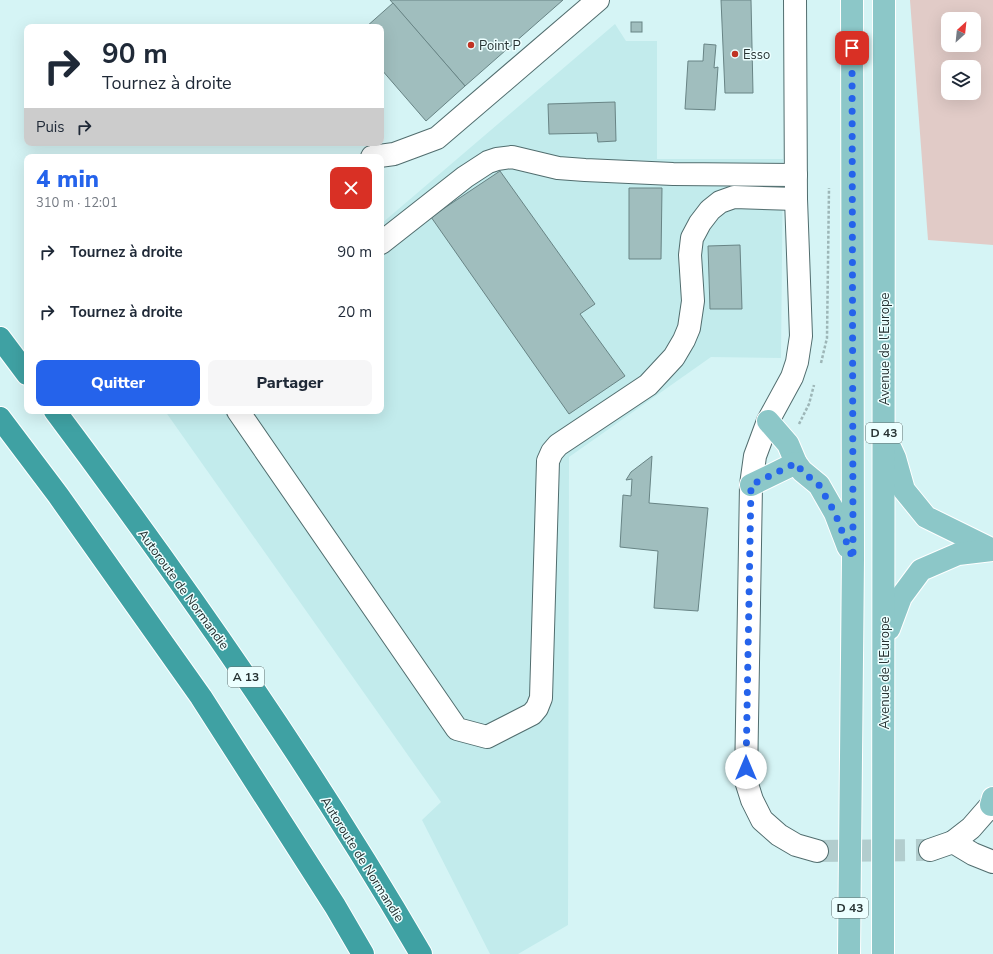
<!DOCTYPE html>
<html lang="fr">
<meta charset="utf-8">
<style>
:root{--surface:#fff;--page:#f6f6f7;--text:#1f2937;--muted:#747a83;--accent:#2563eb}
body{margin:0;font-family:"Nunito Sans",sans-serif;background:var(--page);color:var(--text);height:100vh;display:flex;flex-direction:column;font-size:15px;white-space:nowrap}
*{box-sizing:border-box;margin:0}
p{font-size:13px;color:var(--muted)}
.icon{flex:none;width:22px;height:22px;fill:none;stroke:currentColor;stroke-width:2;stroke-linecap:round;stroke-linejoin:round}
.map{position:relative;flex:1;overflow:hidden}
.panel{position:absolute;left:24px;top:154px;width:360px;height:260px;display:flex;flex-direction:column;background:var(--surface);border-radius:8px;box-shadow:0 4px 16px #0002}
.panel>*{flex:none}
.guide{position:absolute;left:24px;top:24px;width:360px;height:122px;border-radius:8px;box-shadow:0 4px 16px #0002;background:#fff;color:var(--text);overflow:hidden}
.needle{width:26px;rotate:27deg}
.controls{position:absolute;left:941px;top:12px;display:grid;gap:8px}
.controls a{display:grid;place-items:center;width:40px;height:40px;border-radius:8px;background:var(--surface);box-shadow:0 4px 16px #0002;font-size:20px}
.pin{position:absolute;display:grid;place-items:center;width:34px;height:34px;color:#fff;margin:-17px;border-radius:8px;box-shadow:0 2px 6px #0006}
.me{position:absolute;width:44px;margin:-22px;rotate:0deg;stroke-linejoin:round;filter:drop-shadow(0 0 3px #0008)}
.turn{display:flex;align-items:center;gap:14px;height:84px;padding:0 12px;font-size:18px}
.turn .icon{width:52px;height:52px;stroke-width:2.5}
.turn b{display:block;font-size:28px;line-height:34px}
.then{display:flex;align-items:center;height:38px;padding:0 12px;background:#0003;gap:8px;font-size:15px}
.round{display:grid;place-items:center;flex:none;width:42px;height:42px;border-radius:8px;background:var(--page)}
.headline{display:flex;align-items:center;justify-content:space-between;height:68px;padding:0 12px}
h1{font-size:24px;font-weight:800;line-height:30px;color:var(--accent)}
.primary-button{display:flex;gap:8px;margin-top:auto;padding:8px 12px}
.primary-button a{flex:1;height:46px;border-radius:8px;background:var(--accent);color:#fff;font-size:16px;font-weight:800;line-height:46px;text-align:center}
.primary-button a+a{background:var(--page);color:var(--text)}
ul{padding:0;list-style:none}
li{display:flex;align-items:center;gap:12px;height:60px;padding:0 12px}
li div{flex:1}
li b{display:block;font-size:15px}
li em{font-style:normal}
.map>svg:first-child{display:block}
.built{fill:#c2ebec}
.green{fill:#e1cbc7;fill-rule:evenodd}
.building{fill:#a0bebe;stroke:#688485}
.lines{fill:none;stroke-linecap:round;stroke-linejoin:round}
.minor-tunnel{stroke:#b2cdce;stroke-width:22;stroke-dasharray:22 11;stroke-linecap:butt}
.minor-casing{stroke:#516d6e;stroke-width:24}
.major-casing{stroke:#fff;stroke-width:24}
.highway-casing{stroke:#fff;stroke-width:24}
.path{stroke:#9db6b7;stroke-width:2.5;stroke-dasharray:3 2;stroke-linecap:butt}
.minor{stroke:#fff;stroke-width:22}
.major{stroke:#8cc7c8;stroke-width:22}
.highway{stroke:#3fa1a3;stroke-width:22}
.route{stroke:#2563eb;stroke-width:7;stroke-dasharray:0 12.6}
.poi-dot{fill:#c03323;stroke:#ecffff;stroke-width:1.5}
.labels{text-anchor:middle;stroke-width:3;stroke-linejoin:round;paint-order:stroke}
.shield{fill:#ecffff;stroke:#627070;stroke-width:1}
.shield-label{font-size:12px;font-weight:bold;fill:#273333}
.poi-label{font-size:13px;fill:#273333;stroke:#ecffff;text-anchor:start}
.street-label{font-size:13px;fill:#273333;stroke:#ecffff}
</style>
<div class="map">
<svg width="993" height="954" viewBox="0 0 993 954">
<rect width="100%" height="100%" fill="#d5f4f5"/>
<path class="built" d="M 615,24 L 626,41 L 657,41 L 657,159 L 783,159 L 781,358 L 711,357 L 569,457 L 568,925 L 518,954 L 490,954 L 422,820 L 441,802 L 165,411 L 381,411 L 381,224 Z"/>
<path class="green" d="M 910,0 L 993,0 L 993,245 L 928,240 ZM 948,19 L 974,19 L 974,45 L 948,45 ZM 948,67 L 974,67 L 974,93 L 948,93 Z"/>
<g class="building">
<path d="M 390,0 L 563,0 L 465,86 Z"/>
<path d="M 721,0 L 751,0 L 753,93 L 725,93 Z"/>
<path d="M 393,3 L 465,86 L 426,121 L 381,69 L 381,27 L 366,27 Z"/>
<rect x="631" y="22" width="11" height="10"/>
<path d="M 704,44 L 716,45 L 714,68 L 718,67 L 715,110 L 685,109 L 688,61 L 703,61 Z"/>
<path d="M 615,102 L 616,141 L 598,142 L 597,133 L 549,134 L 548,104 Z"/>
<path d="M 500,171 L 595,304 L 580,314 L 625,376 L 569,414 L 431,217 Z"/>
<path d="M 629,188 L 662,188 L 661,259 L 629,259 Z"/>
<path d="M 740,245 L 742,309 L 710,309 L 708,246 Z"/>
<path d="M 652,456 L 649,503 L 708,508 L 698,611 L 654,608 L 658,551 L 620,547 L 623,495 L 631,496 L 632,479 L 626,480 L 631,472 Z"/>
</g>
<g class="lines">
<path class="minor-tunnel" d="M 817,851 L 930,850"/>
<defs>
<g id="minor">
<path d="M 795,0 L 796,199 L 801,336 L 797,362 L 792,377 L 768,421 L 755,456 L 751,485 L 746,781 L 752,800 L 762,820 L 779,835 L 796,845 L 817,851"/>
<path d="M 372,157 L 394,154 L 437,138 L 598,0"/>
<path d="M 381,243 L 465,177 L 488,162 L 497,159 L 512,157 L 558,168 L 585,170 L 673,174 L 796,175"/>
<path d="M 238,411 L 457,729 L 487,737 L 532,714 L 537,708 L 541,698 L 548,461 L 552,452 L 558,445 L 648,385 L 674,357 L 684,340 L 689,328 L 693,301 L 690,255 L 692,238 L 700,223 L 710,210 L 720,202 L 734,197 L 796,199"/>
<path d="M 953,842 L 973,854 L 993,862"/>
<path d="M 930,850 L 953,842 L 971,828 L 991,805 L 993,809"/>
</g>
<g id="major">
<path d="M 768,421 L 788,444 L 796,463"/>
<path d="M 890,447 L 895,458 L 904,490 L 926,517 L 993,550"/>
<path d="M 751,485 L 796,463 L 802,471 L 819,485 L 835,513 L 848,547"/>
<path d="M 889,629 L 901,597 L 921,570 L 958,554 L 993,550"/>
<path d="M 991,805 L 993,798"/>
<path d="M 849,954 L 853,559 L 852,0"/>
<path d="M 883,954 L 884,0"/>
</g>
<g id="highway">
<path d="M 0,338 L 27,374"/>
<path d="M 55,411 C 186,586 311,765 421,954"/>
<path d="M 0,418 L 58,495 L 201,697 L 335,906 L 363,954"/>
</g>
</defs>
<use href="#minor" class="minor-casing"/>
<use href="#major" class="major-casing"/>
<use href="#highway" class="highway-casing"/>
<g class="path">
<path d="M 821,363 L 827,338 L 829,188"/>
<path d="M 799,424 L 809,404 L 814,385"/>
</g>
<use href="#minor" class="minor"/>
<use href="#major" class="major"/>
<use href="#highway" class="highway"/>
</g>
<g class="lines">
<path class="route" d="M 746,768 L 751,485 L 796,463 L 802,471 L 819,485 L 835,513 L 853,559 L 852,48"/>
</g>
<g class="poi-dot">
<circle cx="471" cy="45" r="4"/>
<circle cx="735" cy="54" r="4"/>
</g>
<g class="labels">
<g class="shield">
<rect x="866" y="423" width="36" height="20" rx="3"/>
<rect x="228" y="667" width="36" height="20" rx="3"/>
<rect x="832" y="898" width="36" height="20" rx="3"/>
</g>
<g class="shield-label">
<text x="884" y="437">D 43</text>
<text x="246" y="681">A 13</text>
<text x="850" y="912">D 43</text>
</g>
<g class="poi-label">
<text x="479" y="50">Point P</text>
<text x="743" y="59">Esso</text>
</g>
<g class="street-label">
<text transform="translate(884 349) rotate(-90)" y="5">Avenue de l'Europe</text>
<text transform="translate(184 589) rotate(54)" y="5">Autoroute de Normandie</text>
<text transform="translate(884 673) rotate(-90)" y="5">Avenue de l'Europe</text>
<text transform="translate(363 859) rotate(58)" y="5">Autoroute de Normandie</text>
</g>
</g>
</svg>
<div class="controls">
<a><svg class="needle" viewBox="-14 -14 28 28"><path d="M0-13l5 13h-10z" fill="#e53935"/><path d="M0 13l5-13h-10z" fill="#747a83"/></svg></a>
<a><svg class="icon" aria-label="layers" viewBox="0 0 24 24"><path d="M12 4l9 5-9 5-9-5zM3 14l9 5 9-5"/></svg></a>
</div>
<div class="pin" style="left:852px;top:48px;background:#d93025"><svg class="icon" aria-label="arrive" viewBox="0 0 24 24"><path d="M6 21V4h12l-3 4 3 4H6"/></svg></div>
<svg class="me" style="left:746px;top:768px" viewBox="-20 -20 40 40"><circle r="19" fill="#fff"/><path d="M0-13L10 11 0 6-10 11z" fill="#2563eb"/></svg>
<div class="guide">
<div class="turn"><svg class="icon" aria-label="right" viewBox="0 0 24 24"><path d="M7 20v-9h11M14 6l5 5-5 5"/></svg><div><b>90 m</b>Tournez à droite</div></div>
<div class="then">Puis<svg class="icon" aria-label="right" viewBox="0 0 24 24"><path d="M7 20v-9h11M14 6l5 5-5 5"/></svg></div>
</div>
<section class="panel">
<div class="headline"><div><h1>4 min</h1><p>310 m · 12:01</p></div><a class="round" style="background:#d93025;color:#fff"><svg class="icon" aria-label="close" viewBox="0 0 24 24"><path d="M6 6l12 12M18 6L6 18"/></svg></a></div>
<ul>
<li><svg class="icon" aria-label="right" viewBox="0 0 24 24"><path d="M7 20v-9h11M14 6l5 5-5 5"/></svg><div><b>Tournez à droite</b></div><em>90 m</em></li>
<li><svg class="icon" aria-label="right" viewBox="0 0 24 24"><path d="M7 20v-9h11M14 6l5 5-5 5"/></svg><div><b>Tournez à droite</b></div><em>20 m</em></li>
</ul>
<div class="primary-button"><a>Quitter</a><a>Partager</a></div>
</section>
</div>
